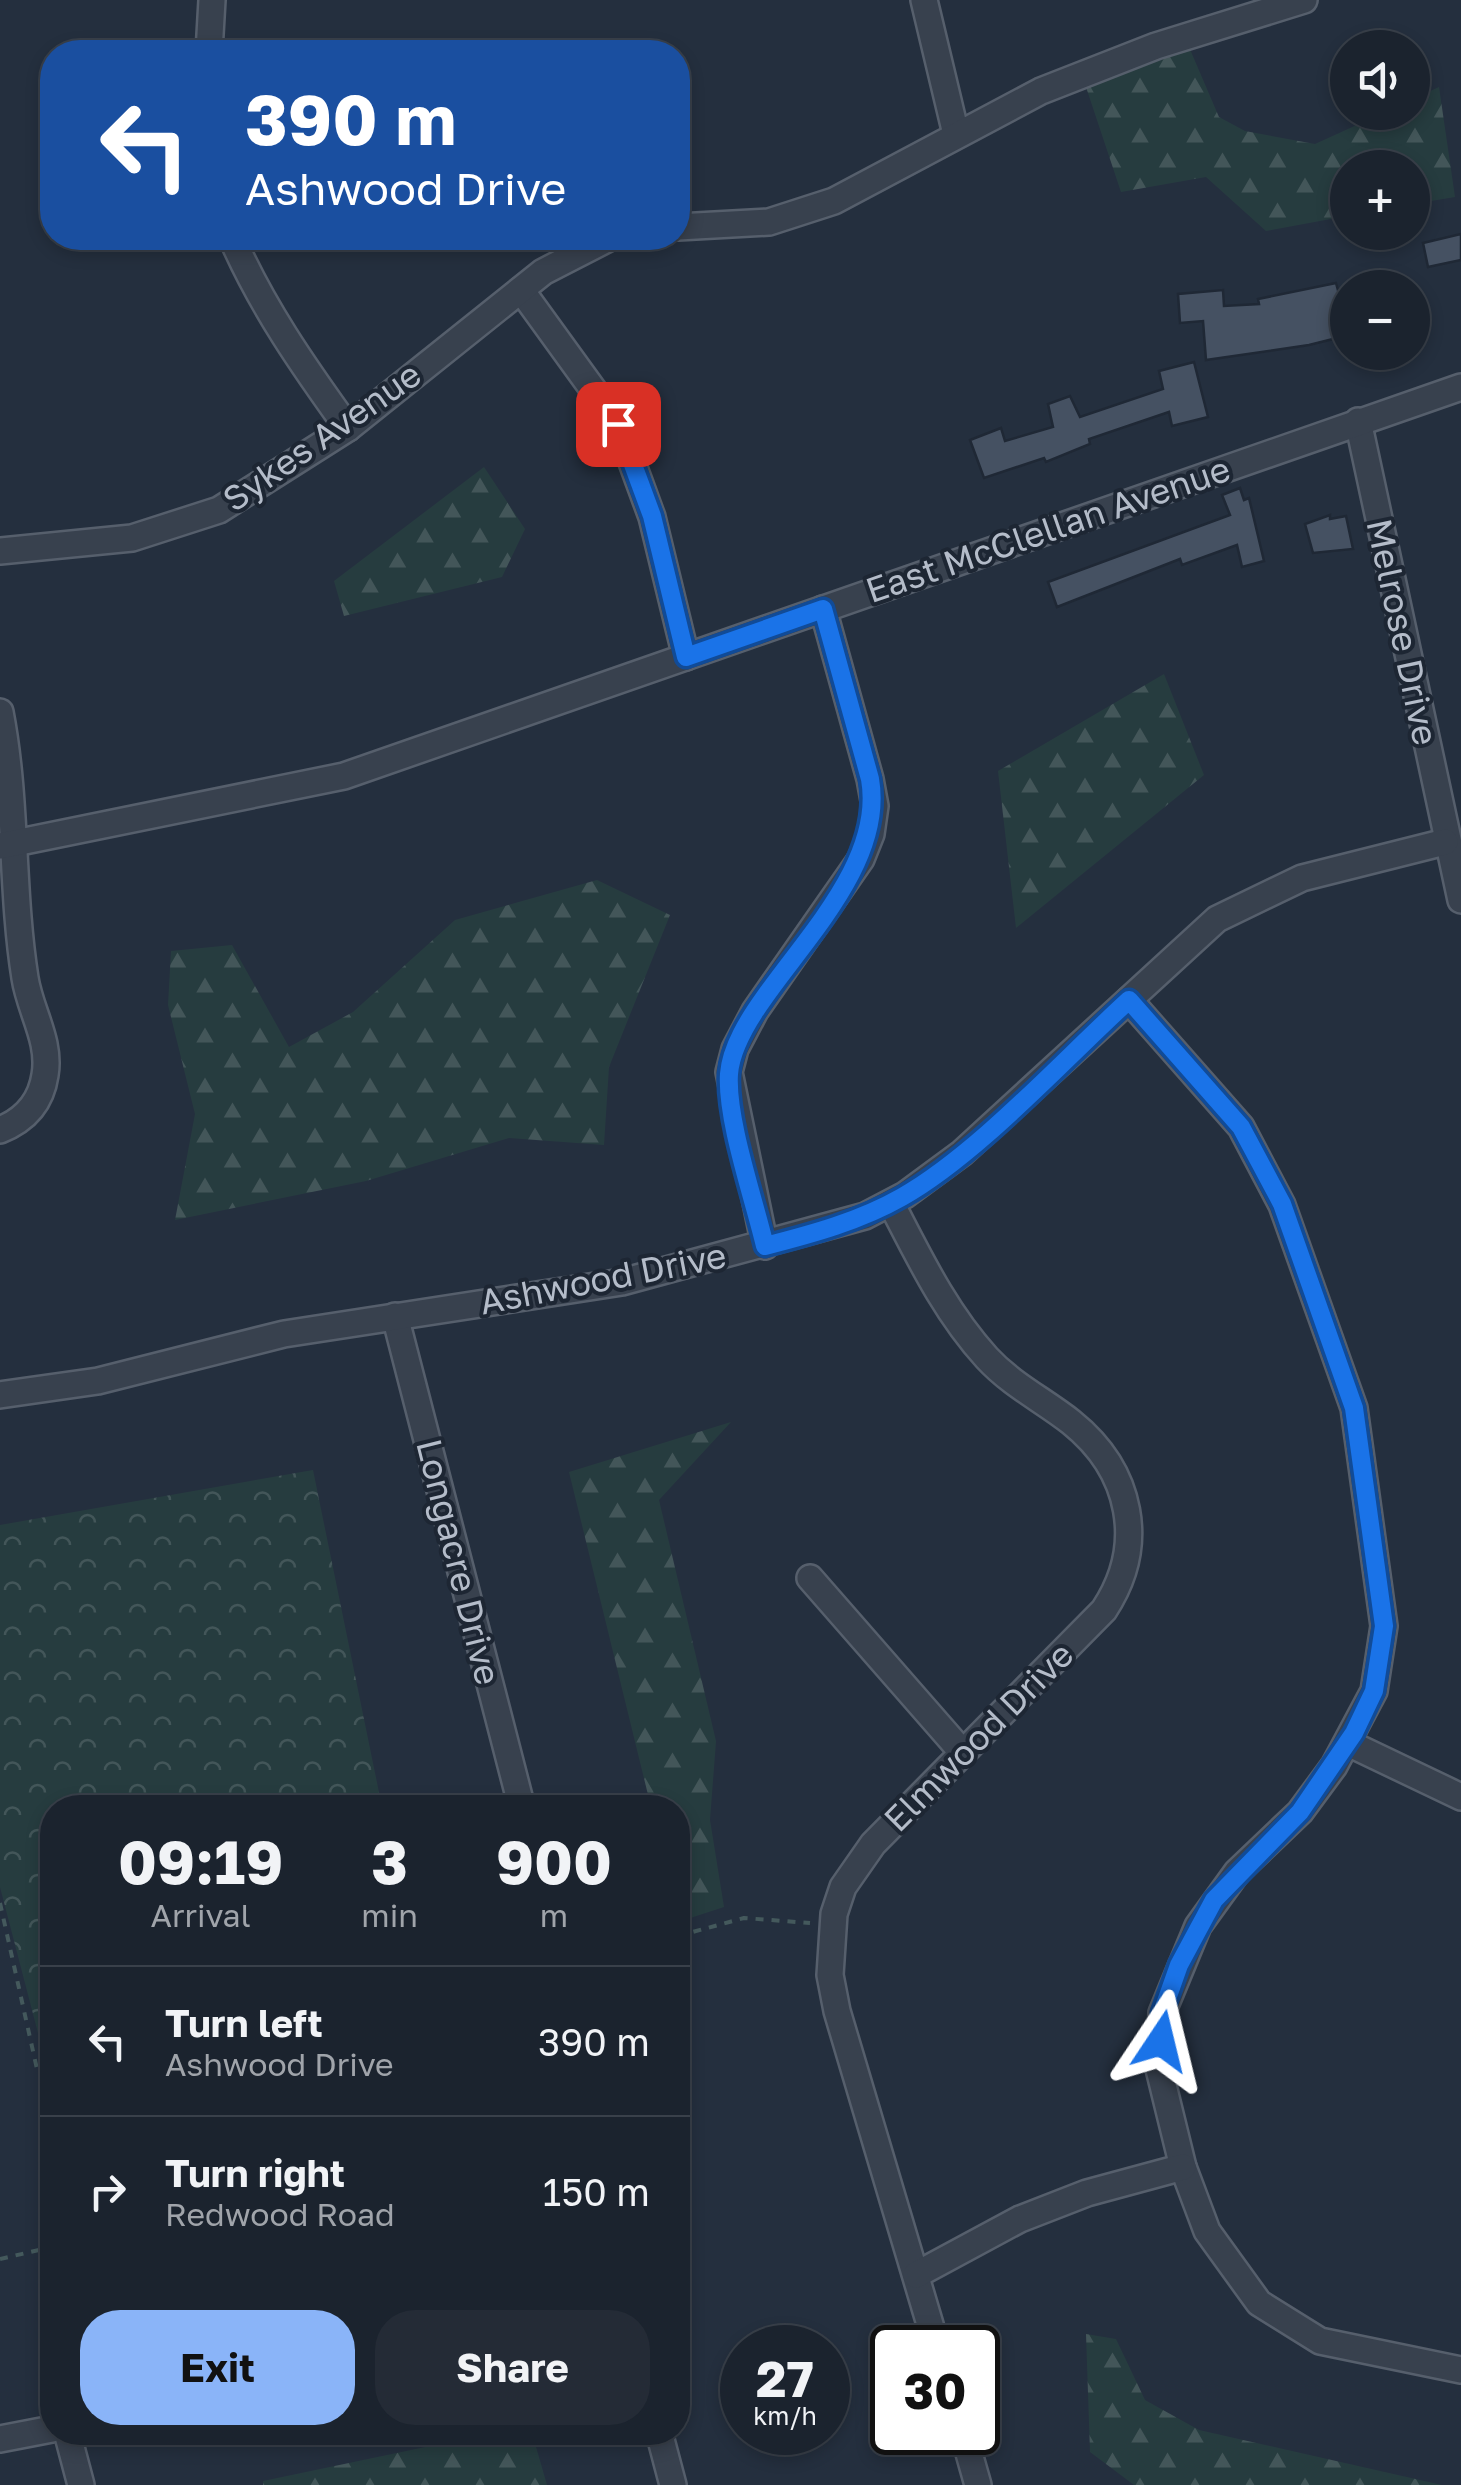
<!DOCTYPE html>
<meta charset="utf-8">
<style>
:root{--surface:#1b232e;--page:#242b36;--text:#f1f3f6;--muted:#a0a4aa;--line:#39404a;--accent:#8ab4f8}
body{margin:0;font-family:"Golos Text",sans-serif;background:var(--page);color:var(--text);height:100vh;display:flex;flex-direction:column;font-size:38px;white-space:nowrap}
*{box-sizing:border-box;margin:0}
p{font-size:32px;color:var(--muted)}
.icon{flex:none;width:55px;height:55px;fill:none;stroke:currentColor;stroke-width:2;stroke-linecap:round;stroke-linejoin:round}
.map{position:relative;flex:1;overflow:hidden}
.sheet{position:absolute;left:40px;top:1795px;width:650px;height:650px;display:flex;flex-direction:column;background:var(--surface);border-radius:40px;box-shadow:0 5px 15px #0003,0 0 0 2px var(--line)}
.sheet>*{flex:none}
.hud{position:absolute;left:40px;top:40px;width:650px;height:210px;border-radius:40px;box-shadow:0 5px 15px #0003,0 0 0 2px var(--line);background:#1a4fa0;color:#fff;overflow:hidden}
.buttons{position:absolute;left:1330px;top:30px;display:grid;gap:20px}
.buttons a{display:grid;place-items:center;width:100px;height:100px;border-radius:50%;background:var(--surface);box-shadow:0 5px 15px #0003,0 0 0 2px var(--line);font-size:50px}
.speed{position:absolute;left:720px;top:2325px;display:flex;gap:20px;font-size:50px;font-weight:700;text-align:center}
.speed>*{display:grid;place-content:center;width:130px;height:130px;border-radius:50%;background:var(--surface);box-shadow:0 5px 15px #0003,0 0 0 2px var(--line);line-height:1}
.speed small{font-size:25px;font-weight:400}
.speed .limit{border:5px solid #111;border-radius:15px;background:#fff;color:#111}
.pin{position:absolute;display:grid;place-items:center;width:85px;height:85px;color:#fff;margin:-42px;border-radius:20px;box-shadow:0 5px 15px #0006}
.me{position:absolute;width:110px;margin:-55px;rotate:10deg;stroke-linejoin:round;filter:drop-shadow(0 0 8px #0008)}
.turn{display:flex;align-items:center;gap:35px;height:210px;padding:0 40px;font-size:45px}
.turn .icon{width:130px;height:130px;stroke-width:2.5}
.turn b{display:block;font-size:70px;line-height:85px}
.eta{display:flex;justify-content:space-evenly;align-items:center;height:170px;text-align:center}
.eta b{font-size:60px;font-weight:700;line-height:70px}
.button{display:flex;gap:20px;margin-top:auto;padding:20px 40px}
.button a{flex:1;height:115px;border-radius:40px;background:var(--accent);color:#111;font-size:40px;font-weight:700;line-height:115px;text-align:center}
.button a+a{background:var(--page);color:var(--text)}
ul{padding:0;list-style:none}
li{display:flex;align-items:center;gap:30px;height:150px;padding:0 40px;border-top:2px solid var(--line)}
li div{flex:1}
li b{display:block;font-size:38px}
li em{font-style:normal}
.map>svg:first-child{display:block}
.forest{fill:url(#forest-firs)}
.park{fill:url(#park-crowns)}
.building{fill:#455162;stroke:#1f2835;stroke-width:2.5}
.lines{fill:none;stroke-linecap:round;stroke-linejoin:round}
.minor-casing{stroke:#565f6c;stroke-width:30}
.path{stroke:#44595c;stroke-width:4;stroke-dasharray:8 8;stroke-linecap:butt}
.minor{stroke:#38414e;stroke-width:25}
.route-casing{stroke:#114b97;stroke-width:25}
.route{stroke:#1a73e8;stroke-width:18}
.labels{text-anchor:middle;stroke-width:8;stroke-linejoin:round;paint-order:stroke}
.street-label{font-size:35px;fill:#b4bcc9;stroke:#1d2633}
</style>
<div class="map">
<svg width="1461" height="2485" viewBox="0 0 1461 2485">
<defs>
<pattern id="forest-firs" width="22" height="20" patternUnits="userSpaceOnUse" patternTransform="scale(2.5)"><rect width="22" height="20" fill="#263c3f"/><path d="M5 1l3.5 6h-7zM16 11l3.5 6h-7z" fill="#435659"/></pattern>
<pattern id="park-crowns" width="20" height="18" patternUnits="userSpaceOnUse" patternTransform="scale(2.5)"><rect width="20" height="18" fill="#263c3f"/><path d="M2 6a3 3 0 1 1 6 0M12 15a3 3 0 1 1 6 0" fill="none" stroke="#435659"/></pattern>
</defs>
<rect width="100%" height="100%" fill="#242f3e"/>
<g class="forest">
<path d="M 1189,47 L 1219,117 L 1245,131 L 1315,144 L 1383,113 L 1412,112 L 1413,99 L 1439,87 L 1455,197 L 1413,204 L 1412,168 L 1348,168 L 1347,216 L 1266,231 L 1206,177 L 1121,192 L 1086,87 Z"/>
<path d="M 484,467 L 525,529 L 502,577 L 344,616 L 334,581 Z"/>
<path d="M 1164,674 L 1204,775 L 1016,928 L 998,771 Z"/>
<path d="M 597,880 L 670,915 L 609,1067 L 604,1145 L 509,1138 L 366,1181 L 175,1220 L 195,1114 L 168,1005 L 171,951 L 232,945 L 289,1047 L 353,1012 L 455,920 Z"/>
<path d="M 731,1422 L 659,1500 L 716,1741 L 710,1820 L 724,1907 L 678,1922 L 678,1808 L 651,1807 L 569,1472 Z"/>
<path d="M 1086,2334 L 1116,2339 L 1145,2400 L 1199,2430 L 1442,2485 L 1134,2485 L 1090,2452 Z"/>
<path d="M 532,2433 L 547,2485 L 263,2485 L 263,2481 L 492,2433 Z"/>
</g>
<path class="park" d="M 313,1470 L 382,1807 L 52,1808 L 52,2058 L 45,2060 L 0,1887 L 0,1525 Z"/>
<g class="building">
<path d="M 1461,234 L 1461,260 L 1428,267 L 1423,243 Z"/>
<path d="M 1336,283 L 1345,316 L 1336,318 L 1341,337 L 1309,345 L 1206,360 L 1203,321 L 1180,323 L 1178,294 L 1223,290 L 1224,306 L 1259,304 L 1258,299 Z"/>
<path d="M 1194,362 L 1208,417 L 1172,426 L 1169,412 L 1089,439 L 1090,444 L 1046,462 L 1044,458 L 984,478 L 970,440 L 1001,428 L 1005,441 L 1053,427 L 1048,404 L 1070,396 L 1080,417 L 1163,389 L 1159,371 Z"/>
<path d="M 1240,488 L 1244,500 L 1249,498 L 1264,561 L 1242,567 L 1237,545 L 1182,565 L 1180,559 L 1057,607 L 1048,582 L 1230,515 L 1222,495 Z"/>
<path d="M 1330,515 L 1330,519 L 1346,516 L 1353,549 L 1313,553 L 1305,524 Z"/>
</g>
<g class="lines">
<defs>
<g id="minor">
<path d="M 924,0 L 956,134"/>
<path d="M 209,52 L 212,0"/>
<path d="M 678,227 L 769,222 L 834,201 L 1041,91 L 1156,46 L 1304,0"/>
<path d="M 232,238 C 262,307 304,367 348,428"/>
<path d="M 521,290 L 618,424 L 652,517 L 686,657"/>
<path d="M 1358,421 L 1461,900"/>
<path d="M 0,551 L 132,538 L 219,510 L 348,428 L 543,272 L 609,238"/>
<path d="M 0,712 C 17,800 11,890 25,978 C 30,1011 51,1041 45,1075 C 41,1102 25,1120 0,1130"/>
<path d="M 0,846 L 344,776 L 1461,387"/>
<path d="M 1129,1000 L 1241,1127 L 1282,1205 L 1354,1408 L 1384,1626 L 1374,1691 L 1334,1766 L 1300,1812 L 1237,1872 L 1198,1926 L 1162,2013 L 1159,2069 L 1183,2167 L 1207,2231 L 1259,2303 L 1320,2341 L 1461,2370"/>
<path d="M 891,1203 C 919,1257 945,1312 987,1358 C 1012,1385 1043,1400 1071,1422 C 1132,1471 1147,1545 1104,1610 L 873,1844 L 843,1887 L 834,1914 L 830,1975 L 837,2011 L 937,2348"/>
<path d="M 765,1246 L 729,1072 L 735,1049 L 755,1011 L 861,859 L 871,834 L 875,806 L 870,779 L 823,609"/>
<path d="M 395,1316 L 522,1808"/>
<path d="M 0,1395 L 98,1381 L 284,1334 L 622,1282 L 865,1216 L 905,1195 L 962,1153 L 1217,919 L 1302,878 L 1445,842"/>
<path d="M 810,1578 L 963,1753"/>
<path d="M 1348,1743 L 1461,1797"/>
<path d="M 916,2275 L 1020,2219 L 1087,2193 L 1183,2167"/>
<path d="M 67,2432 L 81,2485"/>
<path d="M 659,2432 L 673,2485"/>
<path d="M 963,2432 L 978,2485"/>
<path d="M 0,2439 L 52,2429"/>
</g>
</defs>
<use href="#minor" class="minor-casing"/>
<g class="path">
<path d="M 0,1903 L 37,2069 L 52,2066"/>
<path d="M 678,1936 L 744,1918 L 810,1923"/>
<path d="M 0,2259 L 52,2247"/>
</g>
<use href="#minor" class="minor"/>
</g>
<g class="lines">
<defs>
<path id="route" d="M 618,424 L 652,516 L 686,657 L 823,609 L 870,779 C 884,859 808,935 764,998 C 749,1019 731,1047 729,1074 C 726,1119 754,1199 765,1246 C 812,1234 860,1221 902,1197 C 978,1154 1063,1060 1129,1000 L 1241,1127 L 1282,1204 L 1354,1408 L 1384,1626 L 1374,1691 L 1354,1733 L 1300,1812 L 1214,1900 L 1179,1965 L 1162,2013 L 1161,2041"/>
</defs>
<use href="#route" class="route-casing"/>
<use href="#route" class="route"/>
</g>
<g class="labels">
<g class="street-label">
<text transform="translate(322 437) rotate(-35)" y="12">Sykes Avenue</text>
<text transform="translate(1048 530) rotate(-19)" y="12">East McClellan Avenue</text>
<text transform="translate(1402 632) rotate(78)" y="12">Melrose Drive</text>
<text transform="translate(603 1279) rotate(-11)" y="12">Ashwood Drive</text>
<text transform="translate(458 1562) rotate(76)" y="12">Longacre Drive</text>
<text transform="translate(979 1737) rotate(-45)" y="12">Elmwood Drive</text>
</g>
</g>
</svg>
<div class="buttons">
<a><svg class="icon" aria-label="sound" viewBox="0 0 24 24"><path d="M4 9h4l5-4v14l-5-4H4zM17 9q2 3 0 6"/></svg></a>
<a>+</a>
<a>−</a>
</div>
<div class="speed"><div>27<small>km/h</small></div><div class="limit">30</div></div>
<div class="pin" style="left:618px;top:424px;background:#d93025"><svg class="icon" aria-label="arrive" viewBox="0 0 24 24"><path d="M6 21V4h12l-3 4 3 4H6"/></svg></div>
<svg class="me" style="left:1161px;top:2041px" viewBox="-20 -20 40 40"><path d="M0-17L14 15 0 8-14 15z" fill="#1a73e8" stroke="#fff" stroke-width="4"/></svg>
<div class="hud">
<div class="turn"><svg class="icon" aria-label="left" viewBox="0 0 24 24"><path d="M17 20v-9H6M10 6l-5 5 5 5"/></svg><div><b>390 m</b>Ashwood Drive</div></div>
</div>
<section class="sheet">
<div class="eta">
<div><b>09:19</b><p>Arrival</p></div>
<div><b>3</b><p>min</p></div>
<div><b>900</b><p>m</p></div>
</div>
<ul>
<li><svg class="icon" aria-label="left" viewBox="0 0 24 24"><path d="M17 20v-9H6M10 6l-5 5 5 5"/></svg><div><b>Turn left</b><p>Ashwood Drive</p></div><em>390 m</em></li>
<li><svg class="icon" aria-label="right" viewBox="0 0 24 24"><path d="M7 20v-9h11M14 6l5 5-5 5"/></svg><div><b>Turn right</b><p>Redwood Road</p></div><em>150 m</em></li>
</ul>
<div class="button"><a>Exit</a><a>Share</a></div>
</section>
</div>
